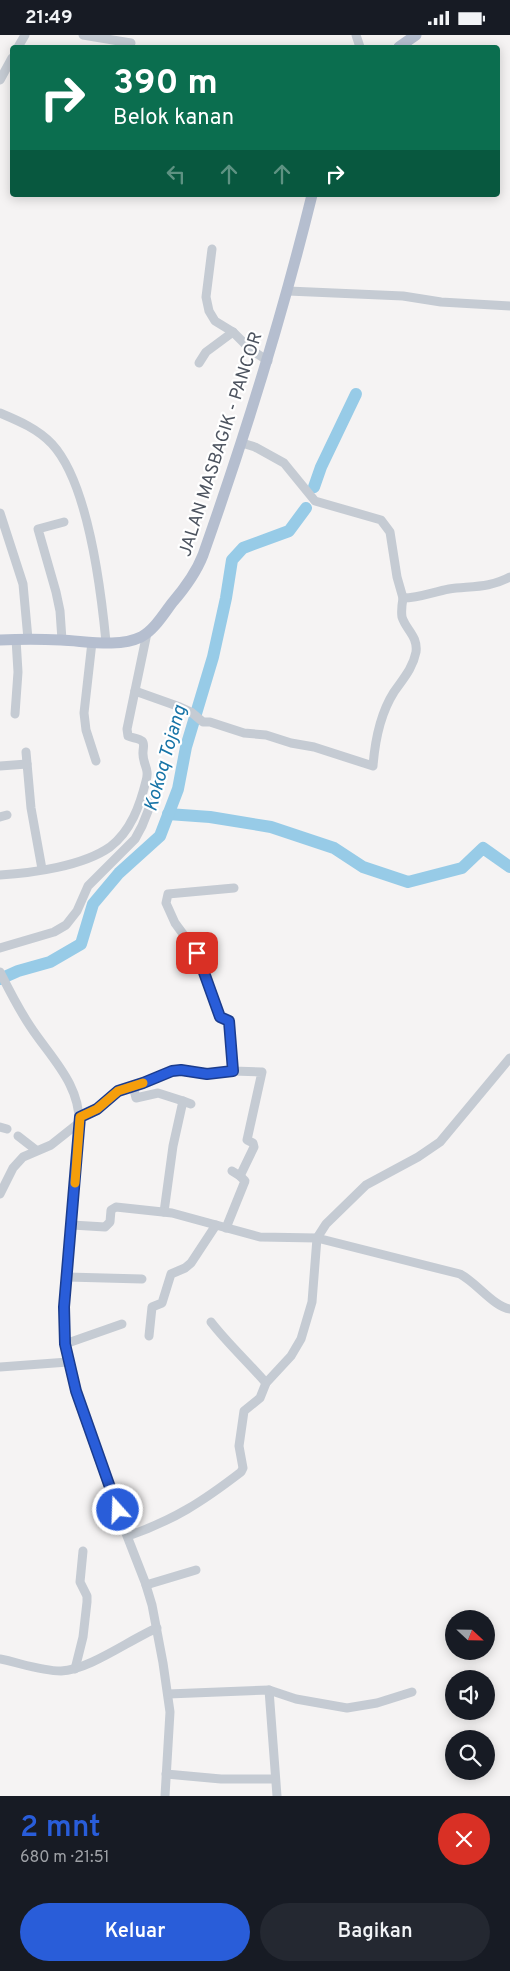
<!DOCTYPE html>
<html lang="id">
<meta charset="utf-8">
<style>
:root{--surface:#171b24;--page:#242831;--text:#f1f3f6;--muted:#9ea1a6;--accent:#295dd9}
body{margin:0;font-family:Overpass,sans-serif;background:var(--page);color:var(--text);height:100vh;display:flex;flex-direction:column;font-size:19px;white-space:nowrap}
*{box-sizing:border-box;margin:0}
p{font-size:16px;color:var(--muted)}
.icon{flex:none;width:28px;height:28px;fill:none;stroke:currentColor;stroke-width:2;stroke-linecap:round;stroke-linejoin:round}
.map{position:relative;height:1761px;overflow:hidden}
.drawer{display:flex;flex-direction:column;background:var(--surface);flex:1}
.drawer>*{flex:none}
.banner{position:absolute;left:10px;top:10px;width:490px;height:152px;border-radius:5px;box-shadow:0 2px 12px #0003;background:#0b6e4f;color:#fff;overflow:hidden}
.needle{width:32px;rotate:112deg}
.controls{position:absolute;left:445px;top:1575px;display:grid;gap:10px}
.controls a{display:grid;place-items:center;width:50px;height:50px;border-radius:50%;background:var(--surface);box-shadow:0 2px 12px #0003;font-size:25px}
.pin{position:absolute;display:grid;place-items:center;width:42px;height:42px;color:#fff;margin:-21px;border-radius:10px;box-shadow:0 2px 8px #0006}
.me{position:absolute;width:55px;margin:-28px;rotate:340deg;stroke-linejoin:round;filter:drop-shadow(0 0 4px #0008)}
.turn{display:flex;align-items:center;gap:18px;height:105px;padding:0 20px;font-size:22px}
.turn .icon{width:65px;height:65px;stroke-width:2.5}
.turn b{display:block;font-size:35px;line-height:42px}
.lanes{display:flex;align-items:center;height:48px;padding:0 20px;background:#0003;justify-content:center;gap:25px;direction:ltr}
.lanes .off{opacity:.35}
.round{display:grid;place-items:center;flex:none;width:52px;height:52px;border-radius:26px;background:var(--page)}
.summary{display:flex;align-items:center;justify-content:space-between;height:85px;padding:0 20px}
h1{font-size:30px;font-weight:600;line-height:38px;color:var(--accent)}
.primary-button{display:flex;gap:10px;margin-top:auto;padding:10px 20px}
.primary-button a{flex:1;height:58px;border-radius:30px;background:var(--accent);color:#fff;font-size:20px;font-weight:600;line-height:58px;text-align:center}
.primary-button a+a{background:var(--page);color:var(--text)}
.status{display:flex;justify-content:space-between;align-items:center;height:35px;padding:0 25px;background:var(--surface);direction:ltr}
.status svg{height:14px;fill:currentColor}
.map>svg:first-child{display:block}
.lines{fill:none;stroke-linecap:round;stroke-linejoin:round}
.river{stroke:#97cbe7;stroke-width:12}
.minor{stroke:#c5cbd3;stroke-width:9}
.major{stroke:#b5becf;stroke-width:11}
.route-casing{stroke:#1b3c8d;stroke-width:12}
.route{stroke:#295dd9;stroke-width:9}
.slow{stroke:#f59e0b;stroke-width:9}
.labels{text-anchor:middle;stroke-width:4.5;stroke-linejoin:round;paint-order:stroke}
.street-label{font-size:18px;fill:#4c535f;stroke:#fff}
.water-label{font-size:19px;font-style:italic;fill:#1774a7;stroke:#fff}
</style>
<div class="status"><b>21:49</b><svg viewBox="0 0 49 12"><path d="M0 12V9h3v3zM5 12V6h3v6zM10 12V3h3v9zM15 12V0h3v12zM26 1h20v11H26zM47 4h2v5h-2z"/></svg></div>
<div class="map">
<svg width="510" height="1761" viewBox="0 0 510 1761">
<rect width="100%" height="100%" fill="#f5f3f3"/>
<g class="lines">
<g class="river">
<path d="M 314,452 L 321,432 L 356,359"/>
<path d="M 168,779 L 210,782 L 271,792 L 334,813 L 363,832 L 408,847 L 462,833 L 483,813 L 510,832"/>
<path d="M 0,944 L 18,936 L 50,927 L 81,909 L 93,869 L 119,838 L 160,801 L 178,754 L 186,712 L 213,622 L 226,563 L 232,525 L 243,513 L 289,496 L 306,473"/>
</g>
<g class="minor">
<path d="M 83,0 L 131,8"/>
<path d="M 356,0 L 360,12"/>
<path d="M 18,12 L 25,0"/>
<path d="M 0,45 L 12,23"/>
<path d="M 212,214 L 206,262 L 209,276 L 215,286 L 233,297 L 250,314 L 268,326"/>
<path d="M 288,256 L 403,261 L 441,267 L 510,271"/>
<path d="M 199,328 L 206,317 L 233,297"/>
<path d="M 0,378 C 19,386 38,394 52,409 C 88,448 101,555 106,607"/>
<path d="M 242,408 L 255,412 L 284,428 L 315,466 L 381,485 L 390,497 L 397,542 L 403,563 C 419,563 433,557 449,554 C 471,551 490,553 510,542"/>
<path d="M 0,478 L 23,549 L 28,604"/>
<path d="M 62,605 L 60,576 L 56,557 L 38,494 L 64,487"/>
<path d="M 92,607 L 84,678 L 86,695 L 96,726"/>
<path d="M 135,656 L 180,672 L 191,677 L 203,687 L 210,687 L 244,698 L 266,700 L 291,708 L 314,712 L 373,731 C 375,705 380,679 394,657 C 403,644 413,633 416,617 C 418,601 406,595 402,582 C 401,576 402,569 403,563"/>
<path d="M 15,679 L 18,637 L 16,604"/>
<path d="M 26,717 L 31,773 L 42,834"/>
<path d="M 0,731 L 27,729"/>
<path d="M 0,782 L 7,780"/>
<path d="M 0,840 C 33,838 83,831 110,812 C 131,796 140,770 146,746 C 150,733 142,729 143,717 C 143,713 145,709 142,706 C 139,703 132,703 128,701 L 127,694 L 147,598"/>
<path d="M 0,913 L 54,897 L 66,890 L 77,876 L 88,851 L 135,804 L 142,791 L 154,761"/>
<path d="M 0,937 C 9,955 18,973 30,991 C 50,1022 82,1050 79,1092 L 64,1272 L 65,1309 L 76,1356 L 122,1488 L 145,1547 L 152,1570 L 163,1628 L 170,1677 L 165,1761"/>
<path d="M 133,1051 L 136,1063 L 158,1058 L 183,1066"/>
<path d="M 80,1082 L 97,1073 L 118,1056 L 172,1036 L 181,1035 L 207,1039 L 233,1036"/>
<path d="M 0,1092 L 7,1094"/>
<path d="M 18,1101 L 36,1115"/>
<path d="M 232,1136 L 240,1141 L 254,1112 L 253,1108 L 247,1105 L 262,1037 L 233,1036 L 229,986 L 220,982 L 202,929 L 197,918 L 175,888 L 166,868 L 168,859 L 234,853"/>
<path d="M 0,1159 L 13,1133 L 23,1122 L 51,1110 L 80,1087"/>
<path d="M 164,1177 L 173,1111 L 183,1066 L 191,1069"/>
<path d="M 72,1190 L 105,1192 L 110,1187 L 111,1175 L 116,1172 L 172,1178 L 260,1202 L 317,1203 L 460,1239 C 477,1248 494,1272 510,1274"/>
<path d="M 226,1193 L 245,1146 L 240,1141"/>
<path d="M 67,1242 L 142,1244"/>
<path d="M 211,1287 C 228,1309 248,1327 266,1348"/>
<path d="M 149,1301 L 152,1272 L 162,1268 L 171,1239 L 185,1233 L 191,1228 L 216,1190"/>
<path d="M 65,1309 L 122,1289"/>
<path d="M 0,1332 L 68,1327"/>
<path d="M 128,1501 C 174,1485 202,1467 241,1437 L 243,1433 L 239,1411 L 244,1376 L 260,1363 L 266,1348 L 291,1321 L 301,1304 L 312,1267 L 317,1203 L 326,1189 L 366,1150 L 418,1122 L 440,1107 L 510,1023"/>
<path d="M 146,1550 L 196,1535"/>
<path d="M 0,1624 C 20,1628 41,1636 61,1636 C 89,1635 129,1605 157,1593"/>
<path d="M 75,1634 L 83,1602 L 87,1567 L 87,1561 L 80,1547 L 83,1516"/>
<path d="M 269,1655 L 277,1761"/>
<path d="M 168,1659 L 269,1655 L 296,1664 L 347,1673 L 377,1668 L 412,1657"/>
<path d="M 166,1739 L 221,1744 L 275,1744"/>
</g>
<g class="major">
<path d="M 399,12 L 416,0"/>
<path d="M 0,605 C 20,604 41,604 61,605 C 86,606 118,613 141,602 C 154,595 163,580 172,568 C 185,553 196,538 203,520 C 245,401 282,282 312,160"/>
</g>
</g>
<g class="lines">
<defs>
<path id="route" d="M 118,1475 L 76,1356 L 65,1309 L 64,1272 L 80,1082 L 97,1074 L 118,1056 L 143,1048 L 172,1036 L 181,1035 L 207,1039 L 233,1036 L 229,986 L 220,982 L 197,918"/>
</defs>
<use href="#route" class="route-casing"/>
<use href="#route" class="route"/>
<path class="slow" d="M 75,1148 L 80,1082 L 97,1074 L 118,1056 L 143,1048"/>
</g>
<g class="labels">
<g class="street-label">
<text transform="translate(220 409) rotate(-72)" y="6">JALAN MASBAGIK - PANCOR</text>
</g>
<g class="water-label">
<text transform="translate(164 723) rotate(-74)" y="7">Kokoq Tojang</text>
</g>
</g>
</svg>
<div class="controls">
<a><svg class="needle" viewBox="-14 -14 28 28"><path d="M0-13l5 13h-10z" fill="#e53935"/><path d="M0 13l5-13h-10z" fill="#9ea1a6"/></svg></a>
<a><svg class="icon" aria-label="sound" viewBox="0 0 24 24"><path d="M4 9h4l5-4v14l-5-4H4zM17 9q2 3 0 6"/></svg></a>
<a><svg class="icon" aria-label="search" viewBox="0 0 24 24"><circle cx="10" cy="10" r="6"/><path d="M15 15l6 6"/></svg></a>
</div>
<div class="pin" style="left:197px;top:918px;background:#d93025"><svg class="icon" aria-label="arrive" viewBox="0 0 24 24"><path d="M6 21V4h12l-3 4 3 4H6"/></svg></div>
<svg class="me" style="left:118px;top:1475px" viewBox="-20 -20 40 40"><circle r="17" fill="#295dd9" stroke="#fff" stroke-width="3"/><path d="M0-11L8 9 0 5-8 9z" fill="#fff"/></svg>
<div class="banner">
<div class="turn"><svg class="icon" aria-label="right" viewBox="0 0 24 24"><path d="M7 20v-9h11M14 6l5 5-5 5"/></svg><div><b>390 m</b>Belok kanan</div></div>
<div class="lanes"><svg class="icon off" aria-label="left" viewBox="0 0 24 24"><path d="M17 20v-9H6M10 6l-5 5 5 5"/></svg><svg class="icon off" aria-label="ahead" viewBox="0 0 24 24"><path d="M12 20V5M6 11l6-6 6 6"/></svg><svg class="icon off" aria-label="ahead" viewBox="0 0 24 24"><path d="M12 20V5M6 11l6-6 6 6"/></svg><svg class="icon" aria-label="right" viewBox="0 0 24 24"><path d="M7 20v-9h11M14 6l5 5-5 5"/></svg></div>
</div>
</div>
<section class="drawer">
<div class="summary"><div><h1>2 mnt</h1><p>680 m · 21:51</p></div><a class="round" style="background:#d93025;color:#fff"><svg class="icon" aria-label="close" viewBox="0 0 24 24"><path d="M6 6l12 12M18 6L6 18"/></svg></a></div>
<div class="primary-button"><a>Keluar</a><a>Bagikan</a></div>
</section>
